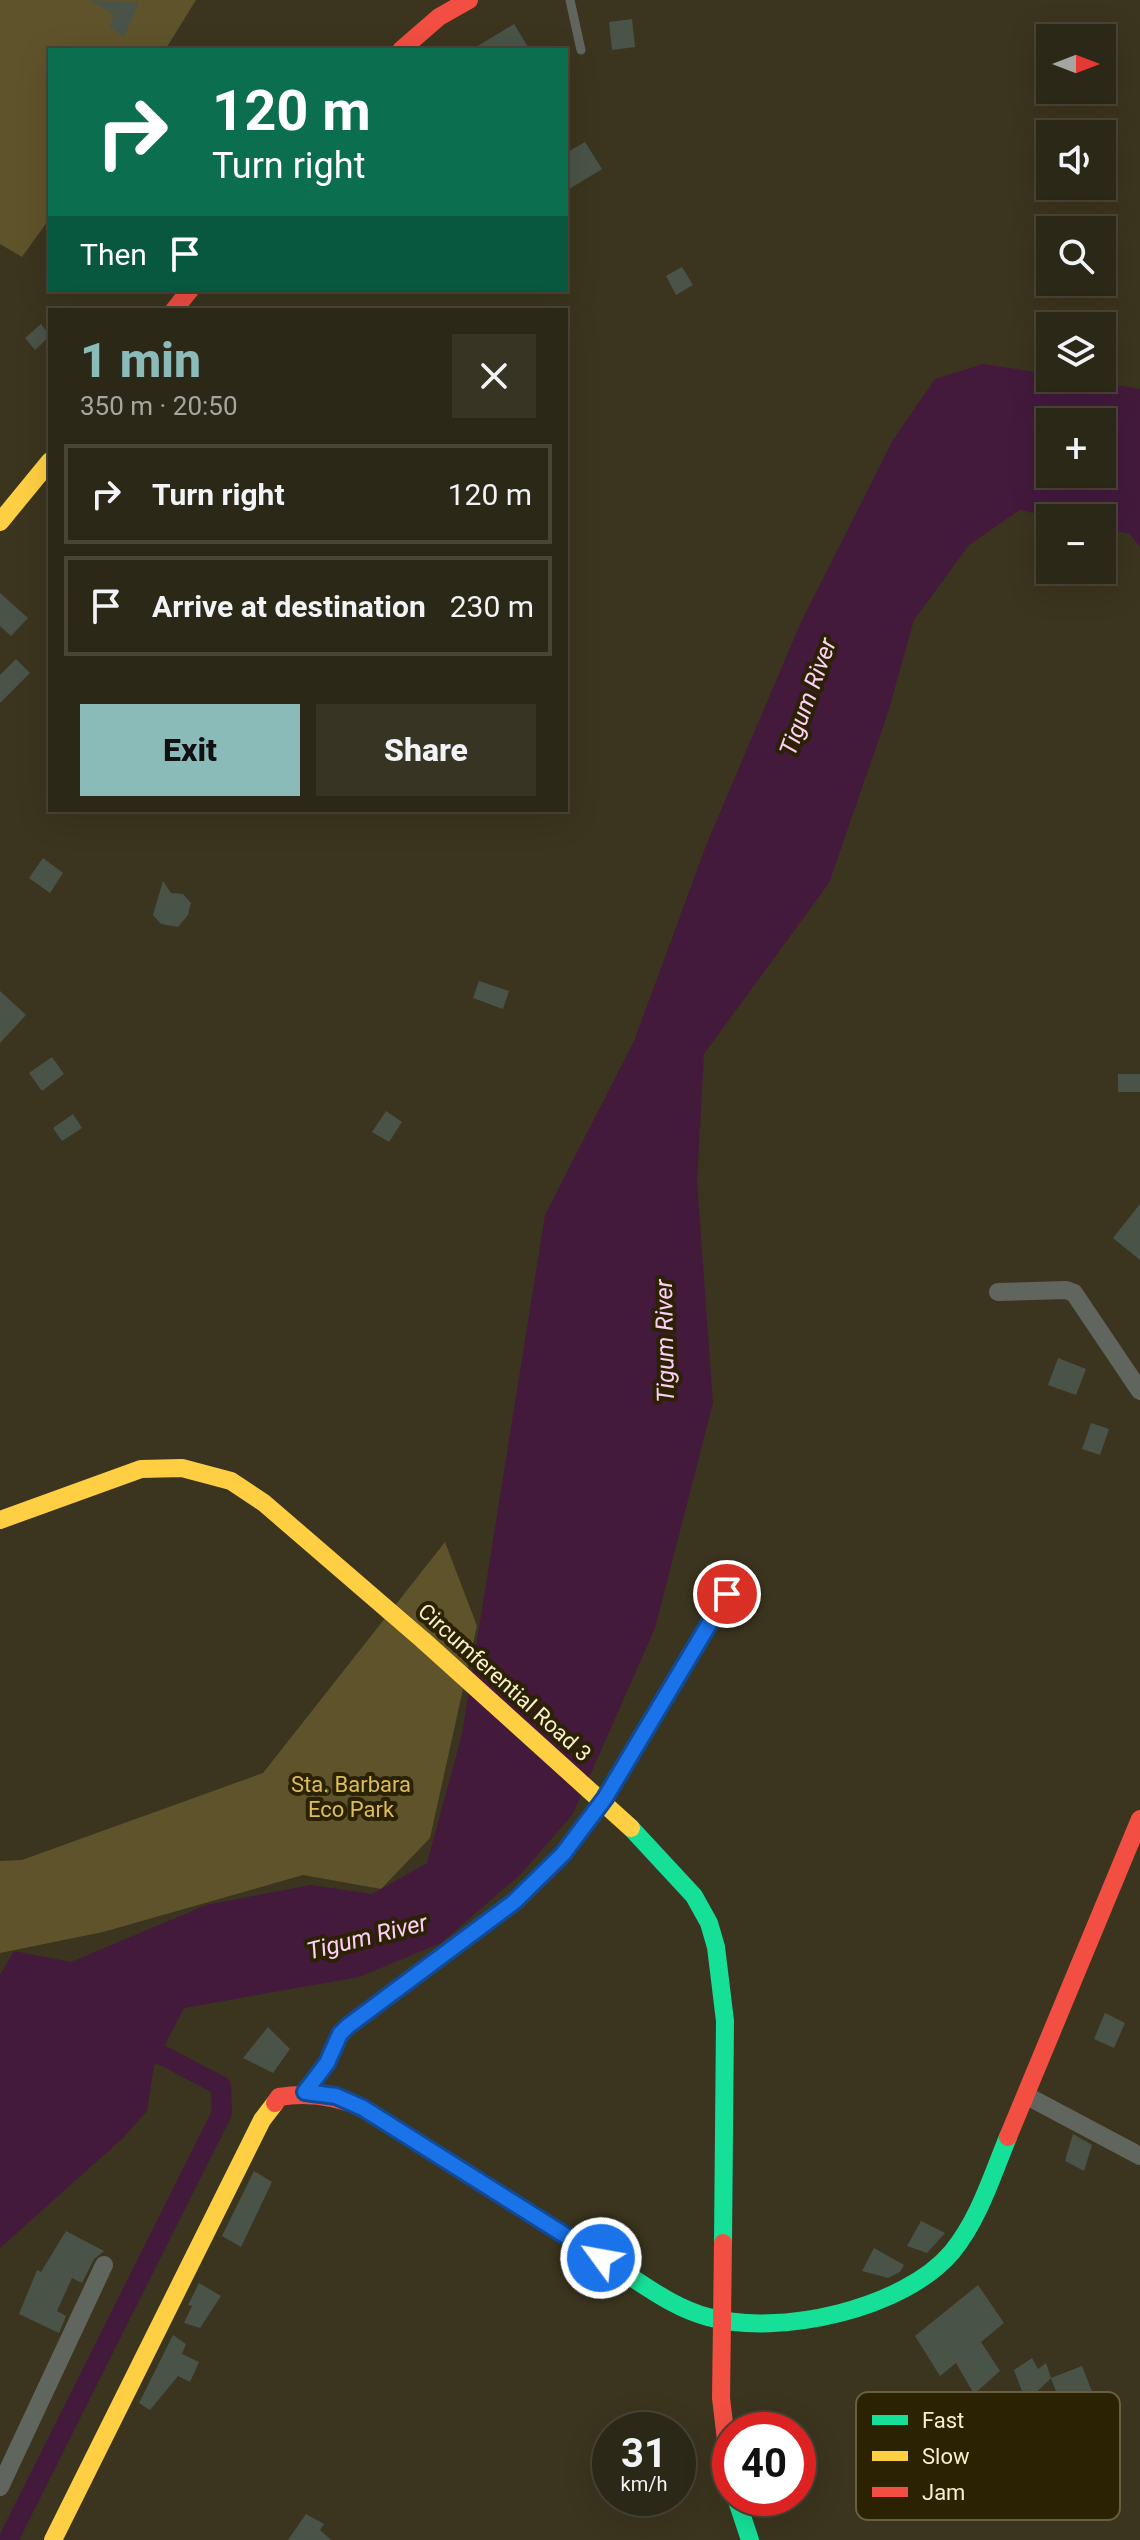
<!DOCTYPE html>
<meta charset="utf-8">
<style>
:root{--surface:#2c2817;--page:#383424;--text:#f1f3f6;--muted:#a6a6a1;--line:#484436;--accent:#8bbbb9}
body{margin:0;font-family:Roboto,sans-serif;background:var(--page);color:var(--text);height:100vh;display:flex;flex-direction:column;font-size:30px;white-space:nowrap}
*{box-sizing:border-box;margin:0}
p{font-size:26px;color:var(--muted)}
.icon{flex:none;width:44px;height:44px;fill:none;stroke:currentColor;stroke-width:2;stroke-linecap:round;stroke-linejoin:round}
.map{position:relative;flex:1;overflow:hidden}
.panel{position:absolute;left:48px;top:308px;width:520px;height:504px;display:flex;flex-direction:column;background:var(--surface);border-radius:0px;box-shadow:0 8px 32px #0002,0 0 0 2px var(--line)}
.panel>*{flex:none}
.hud{position:absolute;left:48px;top:48px;width:520px;height:244px;border-radius:0px;box-shadow:0 8px 32px #0002,0 0 0 2px var(--line);background:#0b6e4f;color:#fff;overflow:hidden}
.needle{width:52px;rotate:90deg}
.tools{position:absolute;left:1036px;top:24px;display:grid;gap:16px}
.tools a{display:grid;place-items:center;width:80px;height:80px;border-radius:0px;background:var(--surface);box-shadow:0 8px 32px #0002,0 0 0 2px var(--line);font-size:40px}
.speed{position:absolute;left:592px;top:2412px;display:flex;gap:16px;font-size:40px;font-weight:700;text-align:center}
.speed>*{display:grid;place-content:center;width:104px;height:104px;border-radius:50%;background:var(--surface);box-shadow:0 8px 32px #0002,0 0 0 2px var(--line);line-height:1}
.speed small{font-size:20px;font-weight:400}
.speed .limit{border:12px solid #d22;background:#fff;color:#111}
.pin{position:absolute;display:grid;place-items:center;width:68px;height:68px;color:#fff;margin:-34px;border:4px solid #fff;border-radius:50%;box-shadow:0 2px 8px #0007}
.me{position:absolute;width:88px;margin:-44px;rotate:302deg;stroke-linejoin:round;filter:drop-shadow(0 0 6px #0008)}
.turn{display:flex;align-items:center;gap:28px;height:168px;padding:0 32px;font-size:36px}
.turn .icon{width:104px;height:104px;stroke-width:2.5}
.turn b{display:block;font-size:56px;line-height:68px}
.then{display:flex;align-items:center;height:76px;padding:0 32px;background:#0003;gap:16px;font-size:30px}
.round{display:grid;place-items:center;flex:none;width:84px;height:84px;border-radius:0px;background:var(--page)}
.head{display:flex;align-items:center;justify-content:space-between;height:136px;padding:0 32px}
h1{font-size:48px;font-weight:800;line-height:60px;color:var(--accent)}
.button{display:flex;gap:16px;margin-top:auto;padding:16px 32px}
.button a{flex:1;height:92px;border-radius:0px;background:var(--accent);color:#111;font-size:32px;font-weight:800;line-height:92px;text-align:center}
.button a+a{background:var(--page);color:var(--text)}
ul{padding:0;list-style:none}
li{display:flex;align-items:center;gap:24px;height:100px;margin:0 16px 12px;padding:0 16px;border:4px solid var(--line);border-radius:0px}
li div{flex:1}
li b{display:block;font-size:30px}
li em{font-style:normal}
.map>svg:first-child{display:block}
.green{fill:#5f532b}
.water{fill:#431a3c;fill-rule:evenodd}
.lines{fill:none;stroke-linecap:round;stroke-linejoin:round}
.canal{stroke:#431a3c;stroke-width:20}
.building{fill:#4a5348}
.lane{stroke:#60665d;stroke-width:9}
.street{stroke:#60665d;stroke-width:18}
.fast{stroke:#16e098;stroke-width:18}
.slow{stroke:#ffcf43;stroke-width:18}
.jam{stroke:#f24e42;stroke-width:18}
.slow-bridge{stroke:#ffcf43;stroke-width:18}
.route-casing{stroke:#114b97;stroke-width:20}
.route{stroke:#1a73e8;stroke-width:14}
.labels{text-anchor:middle;stroke-width:8;stroke-linejoin:round;paint-order:stroke}
.street-label{font-size:22px;fill:#f9eeca;stroke:#2b2203}
.park-label{font-size:22px;fill:#dbbd5e;stroke:#2b2203}
.water-label{font-size:24px;font-style:italic;fill:#fecff5;stroke:#2b2203}
.key{fill:#2b2203;stroke:#695f3f;stroke-width:2}
.key-label{font-size:22px;fill:#f9eeca}
</style>
<div class="map">
<svg width="1140" height="2540" viewBox="0 0 1140 2540">
<rect width="100%" height="100%" fill="#3b351f"/>
<g class="green">
<path d="M 0,0 L 196,0 L 165,50 L 50,50 L 50,218 L 22,257 L 0,244 Z"/>
<path d="M 445,1542 L 477,1626 L 430,1838 L 381,1889 L 303,1875 L 103,1932 L 0,1953 L 0,1861 L 22,1860 L 263,1773 Z"/>
</g>
<path class="water" d="M 983,364 L 1050,374 L 1050,378 L 1074,378 L 1140,389 L 1140,547 L 1130,534 L 1102,528 L 1102,518 L 1057,518 L 1020,510 L 969,545 L 914,620 L 887,716 L 829,883 L 704,1054 L 697,1181 L 713,1403 L 655,1628 L 573,1814 L 520,1875 L 441,1943 L 359,1977 L 184,2008 L 154,2066 L 147,2111 L 122,2139 L 0,2248 L 0,1975 L 14,1951 L 71,1962 L 206,1905 L 311,1885 L 372,1894 L 427,1863 L 462,1734 L 545,1215 L 634,1041 L 707,843 L 801,622 L 893,440 L 935,379 ZM 1050,422 L 1102,422 L 1102,474 L 1050,474 Z"/>
<g class="lines">
<path class="canal" d="M 8,2540 L 222,2113 L 221,2086 L 137,2042"/>
</g>
<g class="building">
<path d="M 90,0 L 139,3 L 124,37 L 109,26 L 115,15 Z"/>
<path d="M 632,19 L 635,47 L 612,50 L 609,22 Z"/>
<path d="M 514,24 L 530,50 L 471,50 Z"/>
<path d="M 585,142 L 602,169 L 566,191 L 566,153 Z"/>
<path d="M 682,267 L 693,285 L 676,295 L 666,276 Z"/>
<path d="M 41,324 L 50,336 L 35,350 L 25,338 Z"/>
<path d="M 0,593 L 28,618 L 11,636 L 0,626 Z"/>
<path d="M 16,659 L 30,673 L 0,703 L 0,675 Z"/>
<path d="M 43,858 L 63,873 L 50,893 L 29,878 Z"/>
<path d="M 163,881 L 171,893 L 183,894 L 191,903 L 188,915 L 178,927 L 161,924 L 153,915 Z"/>
<path d="M 479,981 L 509,991 L 503,1009 L 473,998 Z"/>
<path d="M 0,991 L 26,1015 L 0,1043 Z"/>
<path d="M 52,1057 L 64,1074 L 42,1091 L 29,1073 Z"/>
<rect x="1118" y="1074" width="22" height="18"/>
<path d="M 386,1111 L 402,1122 L 389,1142 L 372,1132 Z"/>
<path d="M 73,1114 L 82,1128 L 62,1141 L 53,1128 Z"/>
<path d="M 1140,1204 L 1140,1260 L 1113,1238 Z"/>
<path d="M 1058,1358 L 1086,1369 L 1076,1395 L 1048,1385 Z"/>
<path d="M 1091,1423 L 1109,1429 L 1100,1455 L 1082,1449 Z"/>
<path d="M 1105,2013 L 1125,2023 L 1114,2048 L 1094,2039 Z"/>
<path d="M 268,2027 L 290,2049 L 273,2073 L 243,2058 Z"/>
<path d="M 1073,2134 L 1092,2145 L 1084,2171 L 1065,2161 Z"/>
<path d="M 254,2171 L 272,2182 L 241,2247 L 222,2236 Z"/>
<path d="M 921,2221 L 945,2233 L 927,2253 L 907,2246 Z"/>
<path d="M 66,2231 L 104,2251 L 94,2259 L 82,2283 L 72,2278 L 57,2311 L 66,2316 L 59,2333 L 19,2314 L 37,2270 L 41,2272 Z"/>
<path d="M 874,2248 L 904,2265 L 900,2272 L 888,2278 L 862,2271 Z"/>
<path d="M 199,2283 L 221,2296 L 200,2328 L 184,2323 L 192,2306 L 188,2305 Z"/>
<path d="M 978,2285 L 1004,2323 L 981,2342 L 1000,2371 L 974,2394 L 956,2363 L 940,2376 L 915,2336 Z"/>
<path d="M 173,2335 L 186,2344 L 182,2354 L 199,2362 L 190,2382 L 178,2376 L 150,2410 L 139,2403 Z"/>
<path d="M 1032,2358 L 1038,2369 L 1046,2363 L 1051,2378 L 1026,2402 L 1014,2370 Z"/>
<path d="M 1082,2366 L 1093,2394 L 1063,2410 L 1051,2378 Z"/>
<path d="M 306,2514 L 324,2524 L 320,2530 L 331,2540 L 288,2540 Z"/>
</g>
<g class="lines">
<g class="lane">
<path d="M 570,0 L 581,50"/>
<path d="M 306,2090 L 327,2063 L 340,2034 L 348,2026 L 514,1902 L 563,1854 L 605,1798 L 727,1594"/>
</g>
<g class="street">
<path d="M 998,1292 L 1066,1290 L 1074,1293 L 1140,1391"/>
<path d="M 1027,2096 L 1140,2156"/>
<path d="M 0,2487 L 104,2265"/>
</g>
<g class="fast">
<path d="M 631,1828 L 694,1896 L 709,1923 L 716,1947 L 725,2021 L 723,2243"/>
<path d="M 628,2275 C 654,2292 678,2309 708,2317 C 779,2337 904,2309 952,2252 C 979,2219 992,2176 1008,2137"/>
<path d="M 736,2498 L 750,2540"/>
</g>
<g class="slow">
<path d="M 0,522 L 50,461"/>
<path d="M 0,1520 L 141,1469 L 182,1468 L 231,1481 L 264,1503 L 424,1641"/>
<path d="M 53,2540 L 262,2120 L 275,2103"/>
</g>
<g class="jam">
<path d="M 401,50 L 439,17 L 469,0"/>
<path d="M 174,310 L 190,290"/>
<path d="M 275,2103 L 279,2097 C 309,2092 335,2096 363,2108 L 628,2275"/>
<path d="M 1008,2137 L 1140,1819"/>
<path d="M 723,2243 L 721,2398 L 730,2473"/>
</g>
<path class="slow-bridge" d="M 424,1641 L 631,1828"/>
</g>
<g class="lines">
<defs>
<path id="route" d="M 601,2258 L 363,2108 L 336,2096 L 305,2092 L 327,2063 L 340,2034 L 348,2026 L 514,1902 L 563,1854 L 605,1798 L 727,1594"/>
</defs>
<use href="#route" class="route-casing"/>
<use href="#route" class="route"/>
</g>
<g class="labels">
<g class="street-label">
<text transform="translate(505 1682) rotate(42)" y="8">Circumferential Road 3</text>
</g>
<g class="park-label">
<text x="351" y="1792">Sta. Barbara<tspan x="351" dy="25">Eco Park</tspan></text>
</g>
<g class="water-label">
<text transform="translate(808 697) rotate(-70)" y="8">Tigum River</text>
<text transform="translate(665 1341) rotate(-91)" y="8">Tigum River</text>
<text transform="translate(367 1937) rotate(-14)" y="8">Tigum River</text>
</g>
</g>
<rect x="856" y="2392" width="264" height="128" rx="12" class="key"/>
<rect x="872" y="2415" width="36" height="10" fill="#16e098"/>
<rect x="872" y="2451" width="36" height="10" fill="#ffcf43"/>
<rect x="872" y="2487" width="36" height="10" fill="#f24e42"/>
<g class="key-label">
<text x="922" y="2428">Fast</text>
<text x="922" y="2464">Slow</text>
<text x="922" y="2500">Jam</text>
</g>
</svg>
<div class="tools">
<a><svg class="needle" viewBox="-14 -14 28 28"><path d="M0-13l5 13h-10z" fill="#e53935"/><path d="M0 13l5-13h-10z" fill="#a6a6a1"/></svg></a>
<a><svg class="icon" aria-label="sound" viewBox="0 0 24 24"><path d="M4 9h4l5-4v14l-5-4H4zM17 9q2 3 0 6"/></svg></a>
<a><svg class="icon" aria-label="search" viewBox="0 0 24 24"><circle cx="10" cy="10" r="6"/><path d="M15 15l6 6"/></svg></a>
<a><svg class="icon" aria-label="layers" viewBox="0 0 24 24"><path d="M12 4l9 5-9 5-9-5zM3 14l9 5 9-5"/></svg></a>
<a>+</a>
<a>−</a>
</div>
<div class="speed"><div>31<small>km/h</small></div><div class="limit">40</div></div>
<div class="pin" style="left:727px;top:1594px;background:#d93025"><svg class="icon" aria-label="arrive" viewBox="0 0 24 24"><path d="M6 21V4h12l-3 4 3 4H6"/></svg></div>
<svg class="me" style="left:601px;top:2258px" viewBox="-20 -20 40 40"><circle r="17" fill="#1a73e8" stroke="#fff" stroke-width="3"/><path d="M0-11L8 9 0 5-8 9z" fill="#fff"/></svg>
<div class="hud">
<div class="turn"><svg class="icon" aria-label="right" viewBox="0 0 24 24"><path d="M7 20v-9h11M14 6l5 5-5 5"/></svg><div><b>120 m</b>Turn right</div></div>
<div class="then">Then<svg class="icon" aria-label="arrive" viewBox="0 0 24 24"><path d="M6 21V4h12l-3 4 3 4H6"/></svg></div>
</div>
<section class="panel">
<div class="head"><div><h1>1 min</h1><p>350 m · 20:50</p></div><a class="round"><svg class="icon" aria-label="close" viewBox="0 0 24 24"><path d="M6 6l12 12M18 6L6 18"/></svg></a></div>
<ul>
<li><svg class="icon" aria-label="right" viewBox="0 0 24 24"><path d="M7 20v-9h11M14 6l5 5-5 5"/></svg><div><b>Turn right</b></div><em>120 m</em></li>
<li><svg class="icon" aria-label="arrive" viewBox="0 0 24 24"><path d="M6 21V4h12l-3 4 3 4H6"/></svg><div><b>Arrive at destination</b></div><em>230 m</em></li>
</ul>
<div class="button"><a>Exit</a><a>Share</a></div>
</section>
</div>
